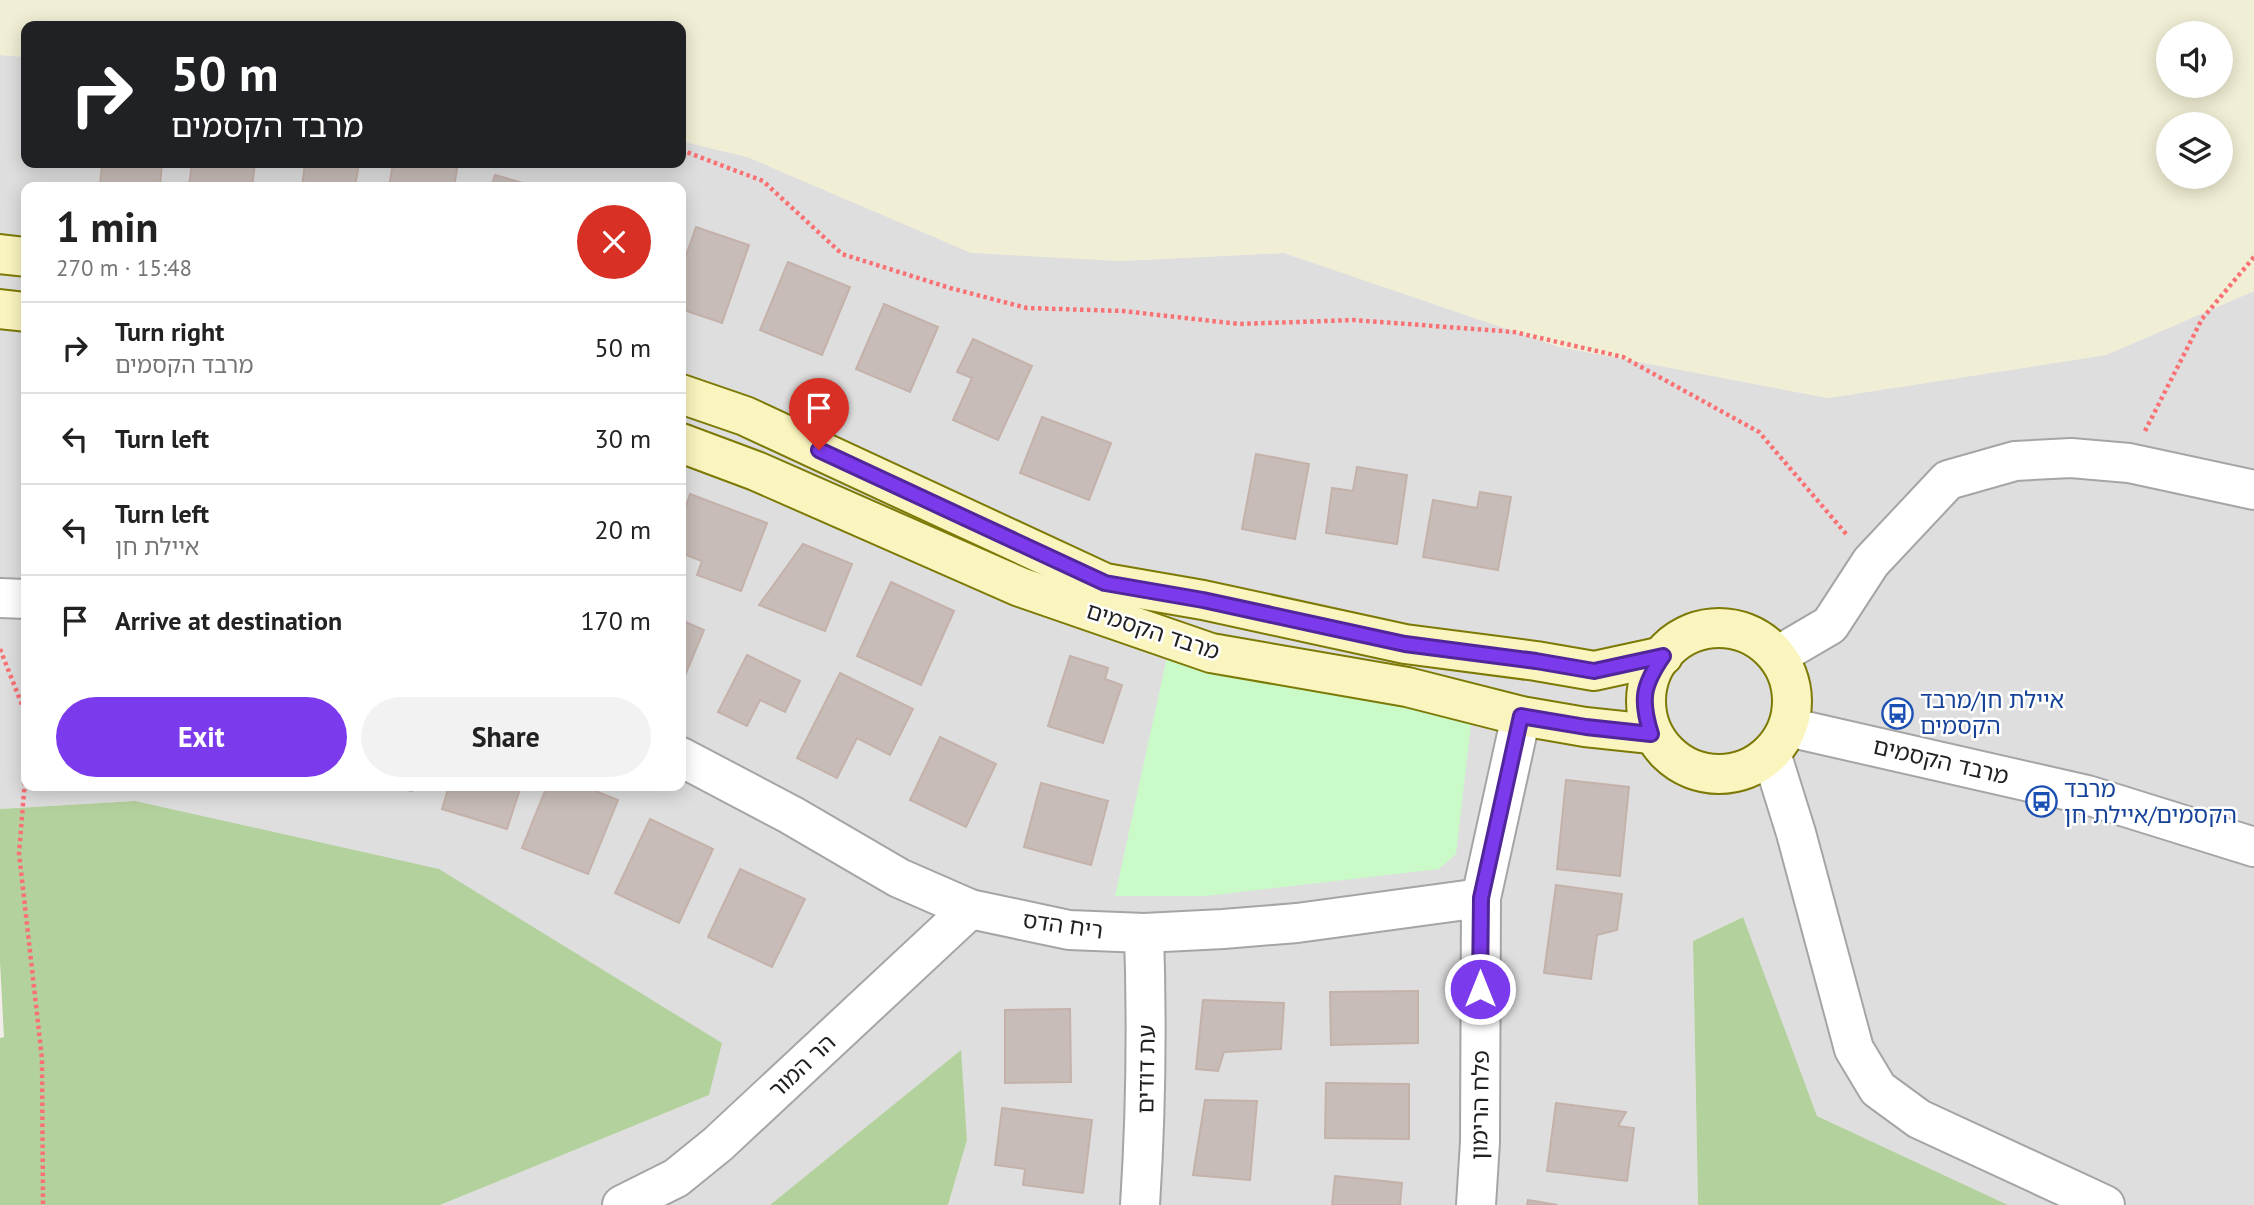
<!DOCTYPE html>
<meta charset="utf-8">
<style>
:root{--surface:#fff;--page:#f2f2f2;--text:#222;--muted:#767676;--line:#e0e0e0;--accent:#7c3aed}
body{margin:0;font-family:"PT Sans","Noto Sans Hebrew",sans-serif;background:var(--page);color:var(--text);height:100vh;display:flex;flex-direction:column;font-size:26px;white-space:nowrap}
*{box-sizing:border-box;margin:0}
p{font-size:23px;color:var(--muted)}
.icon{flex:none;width:38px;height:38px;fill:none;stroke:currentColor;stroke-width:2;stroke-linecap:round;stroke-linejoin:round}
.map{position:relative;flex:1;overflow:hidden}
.panel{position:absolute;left:21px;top:182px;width:665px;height:609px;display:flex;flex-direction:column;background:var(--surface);border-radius:14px;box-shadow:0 4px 18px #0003}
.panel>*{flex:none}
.guide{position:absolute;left:21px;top:21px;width:665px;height:147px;border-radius:14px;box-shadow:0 4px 18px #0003;background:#202124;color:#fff;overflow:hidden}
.fabs{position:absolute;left:2156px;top:21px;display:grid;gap:14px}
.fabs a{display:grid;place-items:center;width:77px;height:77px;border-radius:50%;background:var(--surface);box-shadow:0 4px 18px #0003;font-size:35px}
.pin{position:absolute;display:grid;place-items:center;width:60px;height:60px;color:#fff;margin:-72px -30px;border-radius:50% 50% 50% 0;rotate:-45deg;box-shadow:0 0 7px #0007}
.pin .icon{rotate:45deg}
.me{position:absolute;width:77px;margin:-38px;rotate:0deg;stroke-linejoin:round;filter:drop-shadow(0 0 5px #0008)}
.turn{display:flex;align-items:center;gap:24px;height:147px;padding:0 35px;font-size:32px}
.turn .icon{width:91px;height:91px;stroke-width:2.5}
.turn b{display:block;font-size:49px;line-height:60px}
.round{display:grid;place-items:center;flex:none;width:74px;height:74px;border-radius:37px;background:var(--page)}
.summary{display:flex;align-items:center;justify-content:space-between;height:119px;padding:0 35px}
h1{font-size:42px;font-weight:800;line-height:52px}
.primary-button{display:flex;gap:14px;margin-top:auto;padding:14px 35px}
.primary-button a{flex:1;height:80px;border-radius:42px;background:var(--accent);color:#fff;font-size:28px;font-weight:800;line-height:80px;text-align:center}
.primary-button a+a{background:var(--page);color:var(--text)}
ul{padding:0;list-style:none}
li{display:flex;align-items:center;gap:21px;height:91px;padding:0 35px;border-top:2px solid var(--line)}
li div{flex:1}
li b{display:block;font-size:26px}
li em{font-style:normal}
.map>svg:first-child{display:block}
.residential{fill:#dfdedf;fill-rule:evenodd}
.farmland{fill:#f0eed4;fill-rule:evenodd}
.forest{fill:#b3d19d}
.park{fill:#c9fac7}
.building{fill:#c7bcb7;stroke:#c4b2aa;stroke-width:2}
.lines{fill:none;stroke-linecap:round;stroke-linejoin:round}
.street-casing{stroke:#a5a5a5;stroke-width:42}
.secondary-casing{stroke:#7c7905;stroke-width:42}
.path{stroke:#fa7174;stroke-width:4.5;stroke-dasharray:3.5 3.5;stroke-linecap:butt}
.street{stroke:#fff;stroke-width:38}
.secondary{stroke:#faf5be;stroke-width:38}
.route-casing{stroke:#51269a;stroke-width:18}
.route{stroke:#7c3aed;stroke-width:12}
.labels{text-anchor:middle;stroke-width:5;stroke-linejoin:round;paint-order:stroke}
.street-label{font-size:23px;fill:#212121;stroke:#fff}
.transit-label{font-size:23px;fill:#164399;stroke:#fff;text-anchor:start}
</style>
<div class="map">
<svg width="2254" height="1205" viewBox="0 0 2254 1205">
<rect width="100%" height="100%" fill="#f2ede8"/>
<path class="residential" d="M 0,55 L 26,57 L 26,163 L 681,163 L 681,141 L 747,157 L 1119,261 L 1284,253 L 1560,347 L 1828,398 L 2106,355 L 2254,291 L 2254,1205 L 2008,1205 L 1817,1116 L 1742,917 L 1693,941 L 1698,1205 L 948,1205 L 967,1140 L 960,1051 L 770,1205 L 440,1205 L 709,1095 L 135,801 L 0,809 ZM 26,187 L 681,187 L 681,786 L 26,786 Z"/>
<path class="farmland" d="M 0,0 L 2254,0 L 2254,291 L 2106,355 L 1828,398 L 1560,347 L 1284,253 L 1119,261 L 971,253 L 747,157 L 681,141 L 681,26 L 26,26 L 26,57 L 0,55 ZM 2168,33 L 2221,33 L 2221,86 L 2168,86 ZM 2168,124 L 2221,124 L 2221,177 L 2168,177 Z"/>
<g class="forest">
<path d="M 135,801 L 439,869 L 722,1043 L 709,1095 L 440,1205 L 0,1205 L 0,1038 L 4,1037 L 0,962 L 0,809 Z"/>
<path d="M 1743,917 L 1817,1116 L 2008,1205 L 1698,1205 L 1693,941 Z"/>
<path d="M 961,1050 L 967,1140 L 948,1205 L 770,1205 Z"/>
</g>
<path class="park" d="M 1168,652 L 1472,716 L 1456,854 L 1439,869 L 1206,896 L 1115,896 Z"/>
<g class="building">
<path d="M 102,163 L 162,163 L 160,187 L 100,187 Z"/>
<path d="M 192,163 L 255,163 L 252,187 L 189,186 Z"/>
<path d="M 305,163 L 359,163 L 355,187 L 302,187 Z"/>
<path d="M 393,163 L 458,163 L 454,187 L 389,187 Z"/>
<path d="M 495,175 L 537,187 L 491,187 Z"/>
<path d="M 696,227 L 749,245 L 722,323 L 681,309 L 681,270 Z"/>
<path d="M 788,262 L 850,287 L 822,355 L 760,330 Z"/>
<path d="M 884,304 L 938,327 L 910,392 L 856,369 Z"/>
<path d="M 973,339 L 1032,366 L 998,440 L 953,420 L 972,378 L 957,372 Z"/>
<path d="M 1042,417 L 1111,443 L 1089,500 L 1020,473 Z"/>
<path d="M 1256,454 L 1309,464 L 1295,539 L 1242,529 Z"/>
<path d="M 1357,467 L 1407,475 L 1397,544 L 1326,533 L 1332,488 L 1353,491 Z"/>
<path d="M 1480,492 L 1511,497 L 1498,570 L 1423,557 L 1433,500 L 1477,508 Z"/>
<path d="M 690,494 L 767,523 L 741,591 L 697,575 L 702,561 L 681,553 L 681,520 Z"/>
<path d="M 803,544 L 852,564 L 825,631 L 759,605 Z"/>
<path d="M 891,582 L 954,611 L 921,685 L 857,656 Z"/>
<path d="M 681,620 L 704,630 L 681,685 Z"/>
<path d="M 747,655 L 800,681 L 785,712 L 760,700 L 747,726 L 718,712 Z"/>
<path d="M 1070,656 L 1108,668 L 1105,679 L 1122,685 L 1103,743 L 1048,726 Z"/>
<path d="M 840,673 L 913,709 L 890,755 L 857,738 L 837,778 L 797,758 Z"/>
<path d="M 940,737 L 996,764 L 966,827 L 910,800 Z"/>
<path d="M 1566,780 L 1629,787 L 1620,876 L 1557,869 Z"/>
<path d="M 1041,783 L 1108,801 L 1091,865 L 1024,847 Z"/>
<path d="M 388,786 L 413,786 L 412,791 Z"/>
<path d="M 449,786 L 521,786 L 507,829 L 442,809 Z"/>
<path d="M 547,786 L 583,786 L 618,800 L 588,874 L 522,848 Z"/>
<path d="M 650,819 L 713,849 L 679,923 L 615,893 Z"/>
<path d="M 740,869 L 805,899 L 772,967 L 708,937 Z"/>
<path d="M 1556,885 L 1622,894 L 1617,930 L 1597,935 L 1591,979 L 1544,973 Z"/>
<path d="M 1418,991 L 1418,1043 L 1331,1045 L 1330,992 Z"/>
<path d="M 1203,1000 L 1284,1003 L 1281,1049 L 1224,1052 L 1218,1071 L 1196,1069 Z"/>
<path d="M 1070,1009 L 1071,1082 L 1005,1083 L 1005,1010 Z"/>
<path d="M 1326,1083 L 1409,1084 L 1409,1139 L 1325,1138 Z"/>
<path d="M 1205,1100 L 1257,1101 L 1250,1180 L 1193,1175 Z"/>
<path d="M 1556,1103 L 1626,1112 L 1618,1126 L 1634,1128 L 1627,1181 L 1547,1171 Z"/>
<path d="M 1002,1108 L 1092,1120 L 1083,1193 L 1023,1185 L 1025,1169 L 995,1165 Z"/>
<path d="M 1335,1176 L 1402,1183 L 1400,1205 L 1332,1205 Z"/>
<path d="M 1528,1200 L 1558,1205 L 1527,1205 Z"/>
</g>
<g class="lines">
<defs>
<g id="street">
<path d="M 0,598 L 26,599"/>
<path d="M 1777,656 L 1830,625 L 1871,562 L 1948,480 L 2015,461 L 2071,458 L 2129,463 L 2254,490"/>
<path d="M 1788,727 L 2087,795 L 2254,847"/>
<path d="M 1771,753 L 1796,833 L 1854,1049 L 1878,1089 L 1919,1119 L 2105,1205"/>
<path d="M 681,757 L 791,815 L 899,878 L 970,909 L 1069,930 L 1144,933 L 1223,929 L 1297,923 L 1481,898"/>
<path d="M 622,1205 L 676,1178 L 718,1144 L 970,909"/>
<path d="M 1140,1205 C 1146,1114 1147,1024 1144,933"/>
<path d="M 1476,1205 L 1480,1142 L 1481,898 L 1521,716"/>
</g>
<g id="secondary">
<path d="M 0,254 L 26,257"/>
<path d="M 0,309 L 26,312"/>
<path d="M 681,394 L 745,416 L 1105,583 L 1203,600 L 1405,644 L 1536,661 L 1594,671 L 1663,656"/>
<path d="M 681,443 L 756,471 L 1020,587 L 1211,653 L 1407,687 L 1521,716 L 1585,727 L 1651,734"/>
<circle cx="1719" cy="701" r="73"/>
</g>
</defs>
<use href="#street" class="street-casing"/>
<use href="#secondary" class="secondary-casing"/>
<g class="path">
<path d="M 681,150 L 763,181 L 842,254 L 950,288 L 1027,308 L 1123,311 L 1239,324 L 1354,320 L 1514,332 L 1623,357 L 1759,432 L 1847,535"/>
<path d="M 2145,431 L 2202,319 L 2254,257"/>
<path d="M 0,649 L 26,715"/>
<path d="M 26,768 L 19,853 L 42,1059 L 43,1205"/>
</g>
<use href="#street" class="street"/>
<use href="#secondary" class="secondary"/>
</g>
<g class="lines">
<defs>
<path id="route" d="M 819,450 L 1105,583 L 1203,600 L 1405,644 L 1536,661 L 1594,671 L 1663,656 C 1643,685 1640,699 1651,734 L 1586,727 L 1521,716 L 1481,898 L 1480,989"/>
</defs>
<use href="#route" class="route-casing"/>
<use href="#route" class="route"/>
</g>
<defs>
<symbol id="bus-ring" viewBox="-11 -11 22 22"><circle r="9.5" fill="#fff" stroke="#1a4fb4" stroke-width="1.5"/><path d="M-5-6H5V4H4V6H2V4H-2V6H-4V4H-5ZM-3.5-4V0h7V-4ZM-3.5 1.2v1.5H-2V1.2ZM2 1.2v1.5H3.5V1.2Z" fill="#1a4fb4"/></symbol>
</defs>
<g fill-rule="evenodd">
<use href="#bus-ring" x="1880" y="696" width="35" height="35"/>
<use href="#bus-ring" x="2024" y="784" width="35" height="35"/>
</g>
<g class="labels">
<g class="street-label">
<text transform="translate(1153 631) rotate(18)" y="8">מרבד הקסמים</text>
<text transform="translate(1941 761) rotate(13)" y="8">מרבד הקסמים</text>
<text transform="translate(1063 925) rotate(8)" y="8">ריח הדס</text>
<text transform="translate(802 1066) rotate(-43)" y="8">הר המור</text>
<text transform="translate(1146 1069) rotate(-89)" y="8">עת דודים</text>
<text transform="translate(1480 1105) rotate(-89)" y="8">פלח הרימון</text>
</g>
<g class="transit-label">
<text x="1920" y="708">איילת חן/מרבד<tspan x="1920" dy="26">הקסמים</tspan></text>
<text x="2064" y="797">מרבד<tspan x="2064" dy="26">הקסמים/איילת חן</tspan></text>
</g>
</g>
</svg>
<div class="fabs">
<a><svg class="icon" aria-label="sound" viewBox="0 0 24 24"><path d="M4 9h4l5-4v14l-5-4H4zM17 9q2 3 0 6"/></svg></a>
<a><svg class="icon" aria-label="layers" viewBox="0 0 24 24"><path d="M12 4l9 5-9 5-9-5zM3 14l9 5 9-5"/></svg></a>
</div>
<div class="pin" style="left:819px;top:450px;background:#d93025"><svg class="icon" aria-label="arrive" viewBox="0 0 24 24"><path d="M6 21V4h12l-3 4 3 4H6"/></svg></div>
<svg class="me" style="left:1480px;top:989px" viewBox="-20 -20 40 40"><circle r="17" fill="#7c3aed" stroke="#fff" stroke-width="3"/><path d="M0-11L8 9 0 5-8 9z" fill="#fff"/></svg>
<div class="guide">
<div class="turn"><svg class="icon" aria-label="right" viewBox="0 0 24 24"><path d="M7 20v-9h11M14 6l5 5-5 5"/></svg><div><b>50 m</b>מרבד הקסמים</div></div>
</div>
<section class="panel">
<div class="summary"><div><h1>1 min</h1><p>270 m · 15:48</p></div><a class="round" style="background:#d93025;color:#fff"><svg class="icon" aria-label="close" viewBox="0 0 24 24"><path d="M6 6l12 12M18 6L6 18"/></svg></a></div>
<ul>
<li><svg class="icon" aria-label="right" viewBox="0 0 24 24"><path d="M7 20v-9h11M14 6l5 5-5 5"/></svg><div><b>Turn right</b><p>מרבד הקסמים</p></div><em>50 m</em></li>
<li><svg class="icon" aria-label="left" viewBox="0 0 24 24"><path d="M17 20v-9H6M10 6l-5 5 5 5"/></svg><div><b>Turn left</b></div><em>30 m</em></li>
<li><svg class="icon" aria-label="left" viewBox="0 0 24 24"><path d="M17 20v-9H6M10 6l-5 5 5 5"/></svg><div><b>Turn left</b><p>איילת חן</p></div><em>20 m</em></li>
<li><svg class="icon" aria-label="arrive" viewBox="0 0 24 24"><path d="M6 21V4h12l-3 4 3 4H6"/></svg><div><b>Arrive at destination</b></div><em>170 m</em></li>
</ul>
<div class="primary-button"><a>Exit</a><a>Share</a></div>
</section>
</div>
